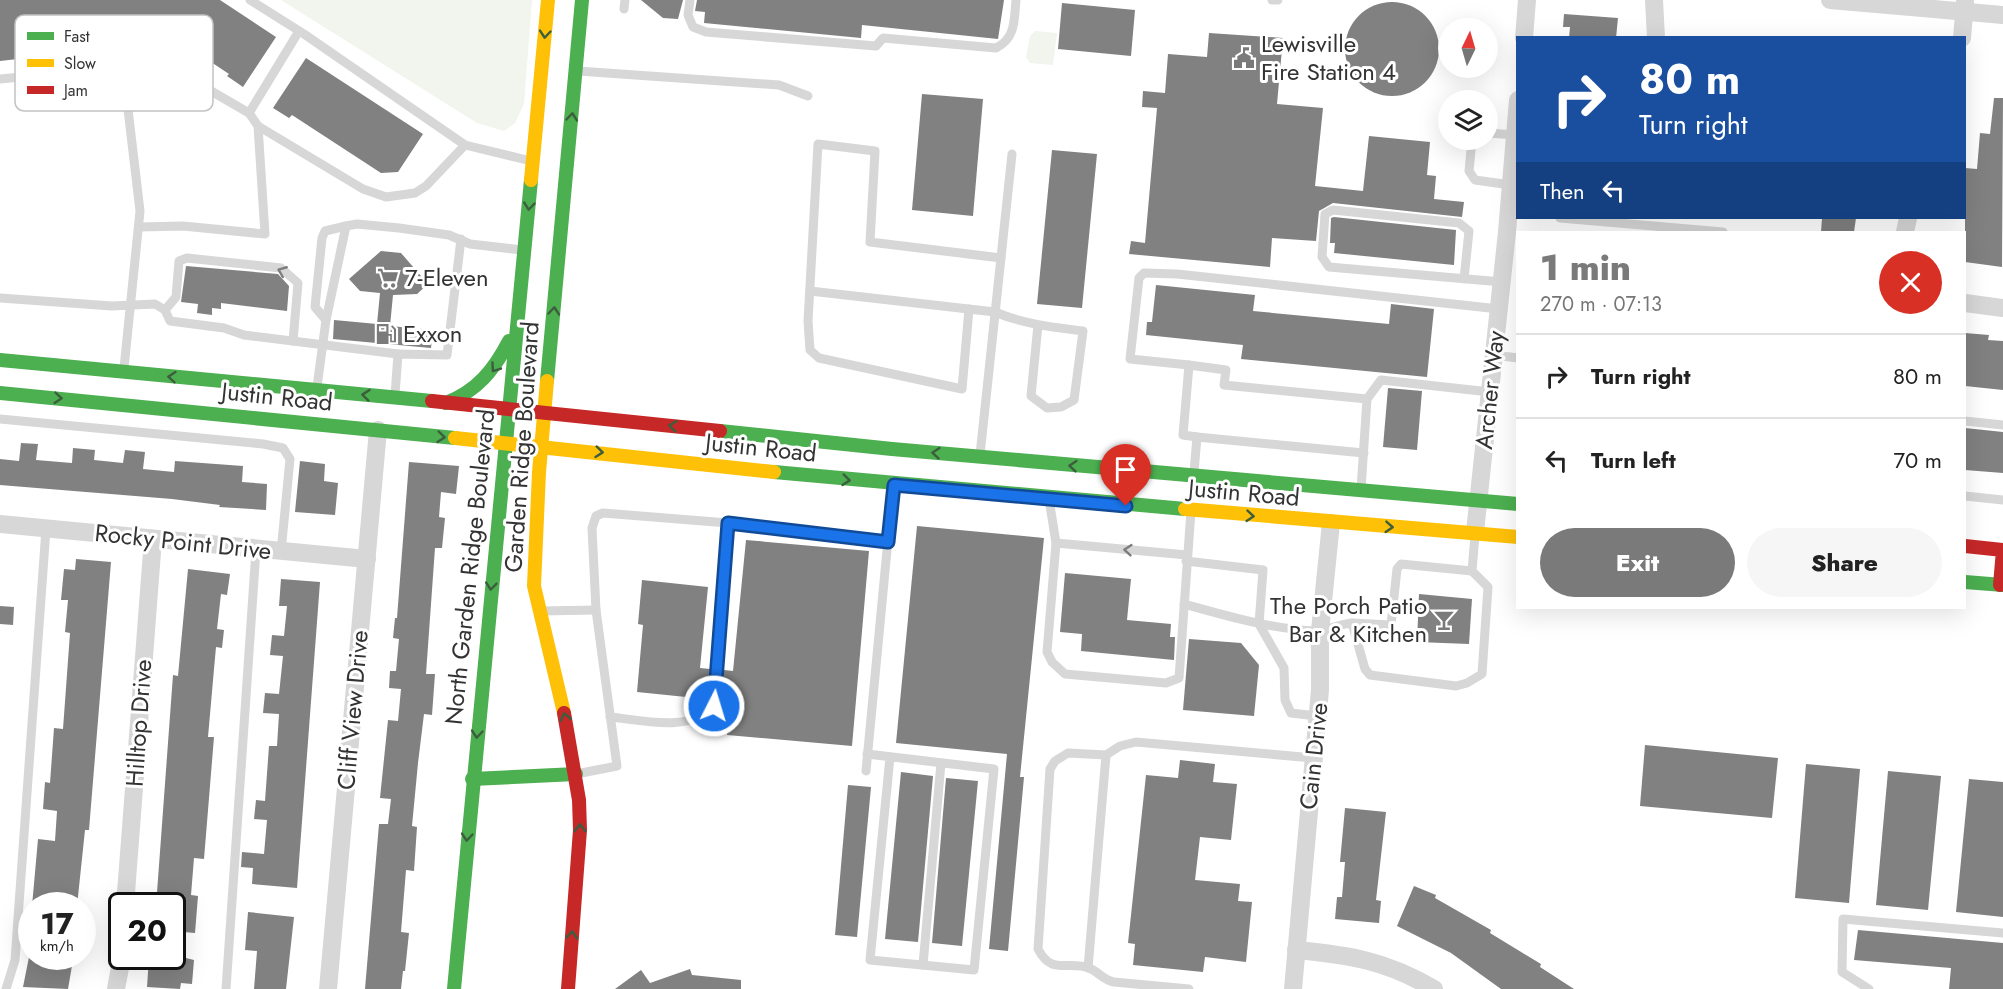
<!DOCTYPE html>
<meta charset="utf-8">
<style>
:root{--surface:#fff;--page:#f6f6f6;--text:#222;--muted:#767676;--line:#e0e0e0;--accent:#7a7a7a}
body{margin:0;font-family:Jost,sans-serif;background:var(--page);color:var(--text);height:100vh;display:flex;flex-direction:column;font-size:22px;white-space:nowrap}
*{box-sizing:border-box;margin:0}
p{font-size:20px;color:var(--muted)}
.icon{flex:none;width:33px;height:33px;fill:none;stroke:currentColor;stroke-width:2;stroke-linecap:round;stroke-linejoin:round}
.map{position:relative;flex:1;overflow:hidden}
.details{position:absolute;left:1516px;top:231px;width:450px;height:378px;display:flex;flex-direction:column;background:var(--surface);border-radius:0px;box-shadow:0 6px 24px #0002}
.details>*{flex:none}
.hud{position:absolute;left:1516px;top:36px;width:450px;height:183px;border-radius:0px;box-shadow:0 6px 24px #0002;background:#1a4fa0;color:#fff;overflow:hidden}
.needle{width:39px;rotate:5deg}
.buttons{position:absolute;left:1438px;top:18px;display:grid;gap:12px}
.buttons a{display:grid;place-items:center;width:60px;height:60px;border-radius:50%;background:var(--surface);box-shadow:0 6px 24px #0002;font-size:30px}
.speed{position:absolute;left:18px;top:892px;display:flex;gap:12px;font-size:30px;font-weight:700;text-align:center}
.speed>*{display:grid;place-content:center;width:78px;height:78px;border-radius:50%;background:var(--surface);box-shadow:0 6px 24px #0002;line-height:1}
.speed small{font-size:15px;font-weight:400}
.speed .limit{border:3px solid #111;border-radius:9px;background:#fff;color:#111}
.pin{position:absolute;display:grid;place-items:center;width:51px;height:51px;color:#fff;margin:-62px -26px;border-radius:50% 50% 50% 0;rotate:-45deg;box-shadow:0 0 6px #0007}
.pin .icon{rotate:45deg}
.me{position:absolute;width:66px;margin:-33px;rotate:5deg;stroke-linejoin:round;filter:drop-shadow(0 0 4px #0008)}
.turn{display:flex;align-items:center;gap:21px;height:126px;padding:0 24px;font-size:27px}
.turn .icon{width:78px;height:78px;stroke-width:2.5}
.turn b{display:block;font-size:42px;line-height:51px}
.then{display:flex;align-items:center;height:57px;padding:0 24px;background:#0003;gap:12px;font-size:22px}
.round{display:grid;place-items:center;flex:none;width:63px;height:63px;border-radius:32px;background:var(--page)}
.head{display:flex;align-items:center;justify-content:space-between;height:102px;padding:0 24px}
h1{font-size:36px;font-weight:800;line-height:45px;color:var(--accent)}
.cta{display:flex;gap:12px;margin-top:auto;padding:12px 24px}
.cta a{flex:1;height:69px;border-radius:36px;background:var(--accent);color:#fff;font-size:24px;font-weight:800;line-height:69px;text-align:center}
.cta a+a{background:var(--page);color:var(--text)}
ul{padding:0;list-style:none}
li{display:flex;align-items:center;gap:18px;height:84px;padding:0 24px;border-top:2px solid var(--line)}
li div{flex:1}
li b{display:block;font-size:22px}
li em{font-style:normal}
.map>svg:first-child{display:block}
.green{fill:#f1f5ed}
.building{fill:#818181}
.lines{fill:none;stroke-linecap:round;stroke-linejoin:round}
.lane{stroke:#d7d7d7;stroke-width:9}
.street{stroke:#d7d7d7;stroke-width:18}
.fast{stroke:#4caf50;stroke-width:14}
.slow{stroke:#ffc107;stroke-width:14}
.jam{stroke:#c62828;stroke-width:14}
.oneway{stroke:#3c5e3d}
.oneway2{stroke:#7d7d7d}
.route-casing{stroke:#114b97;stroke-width:15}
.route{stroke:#1a73e8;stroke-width:10}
.labels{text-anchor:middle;stroke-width:6;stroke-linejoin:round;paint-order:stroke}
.poi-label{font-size:24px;fill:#333;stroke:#fff;text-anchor:start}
.street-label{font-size:24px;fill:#333;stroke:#fff}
.key{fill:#fff;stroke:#c2c2c2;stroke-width:1.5}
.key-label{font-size:16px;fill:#333}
</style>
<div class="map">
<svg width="2003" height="989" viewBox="0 0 2003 989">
<rect width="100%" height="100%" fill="#fff"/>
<g class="green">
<path d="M 281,0 L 532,0 L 524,104 L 515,123 L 504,131 L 477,123 Z"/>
<path d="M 1035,31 L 1057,33 L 1053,65 L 1030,63 L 1026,57 L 1030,36 Z"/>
</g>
<g class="building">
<path d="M 0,0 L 220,0 L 276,37 L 243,87 L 227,76 L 229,74 L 175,38 L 163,34 L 130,38 L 131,44 L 112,46 L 111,42 L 79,46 L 80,52 L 0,61 Z"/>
<path d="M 641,0 L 683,0 L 678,19 L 663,18 Z"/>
<path d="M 697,0 L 1004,0 L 998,39 L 862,25 L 861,38 L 704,23 L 705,12 L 695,11 Z"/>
<circle cx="1392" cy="49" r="47"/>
<path d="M 1062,3 L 1135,10 L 1131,56 L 1058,49 Z"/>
<path d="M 1564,14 L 1618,18 L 1616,38 L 1569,38 L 1570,27 L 1563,27 Z"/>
<path d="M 1209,33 L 1283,38 L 1277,104 L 1323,108 L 1315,186 L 1363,191 L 1369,136 L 1430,142 L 1427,175 L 1436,176 L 1434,199 L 1464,202 L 1462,217 L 1333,203 L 1319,211 L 1316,241 L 1272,238 L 1270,267 L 1129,254 L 1131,241 L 1145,243 L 1157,108 L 1142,107 L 1143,91 L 1165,93 L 1168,54 L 1207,57 Z"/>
<path d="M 306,58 L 423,134 L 398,172 L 381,173 L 292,115 L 289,118 L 273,108 Z"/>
<path d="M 922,94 L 983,99 L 973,216 L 912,210 Z"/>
<path d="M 1994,98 L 2003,98 L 2002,267 L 1965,262 L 1965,168 L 1977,169 L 1980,133 L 1990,134 Z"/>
<path d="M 1052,150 L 1097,154 L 1082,308 L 1037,304 Z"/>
<path d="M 1334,217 L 1456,230 L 1454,265 L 1334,253 L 1335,243 L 1330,243 L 1331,218 Z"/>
<path d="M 1822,218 L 1856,218 L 1854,232 L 1821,232 Z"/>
<path d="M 381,251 L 401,253 L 428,284 L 417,294 L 393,295 L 390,326 L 433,330 L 431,348 L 333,339 L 334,320 L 377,324 L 380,293 L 360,291 L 349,279 Z"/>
<path d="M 186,266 L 278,274 L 289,286 L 287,311 L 221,303 L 221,309 L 212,308 L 212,315 L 197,313 L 198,304 L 181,302 Z"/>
<path d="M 1156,285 L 1255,295 L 1253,311 L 1389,324 L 1391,304 L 1434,309 L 1427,377 L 1241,359 L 1243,345 L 1146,335 L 1147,322 L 1152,322 Z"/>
<path d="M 1965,333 L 1989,335 L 1988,340 L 2003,341 L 2003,390 L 1965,386 Z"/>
<path d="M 1388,388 L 1422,391 L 1417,450 L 1383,447 Z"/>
<path d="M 1965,428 L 2003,432 L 2003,473 L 1965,470 Z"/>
<path d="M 21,443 L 38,444 L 36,460 L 72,463 L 73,448 L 95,450 L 94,460 L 123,463 L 125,450 L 145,452 L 143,469 L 174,472 L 175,461 L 243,466 L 242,482 L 267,484 L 266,510 L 219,507 L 220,505 L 172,499 L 0,485 L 0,459 L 19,461 Z"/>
<path d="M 300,461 L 325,464 L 324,481 L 338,483 L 335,515 L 295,512 Z"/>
<path d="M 409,462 L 459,466 L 456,494 L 441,492 L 439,517 L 445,518 L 442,548 L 435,548 L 426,674 L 435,674 L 432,715 L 424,714 L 418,763 L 412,826 L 417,827 L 414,871 L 406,870 L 401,932 L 409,933 L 405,971 L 403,971 L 401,989 L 365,989 L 379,824 L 388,824 L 391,799 L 380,798 L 388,720 L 398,721 L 401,689 L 389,688 L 390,671 L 396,671 L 399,639 L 393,638 L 395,618 L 397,618 Z"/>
<path d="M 917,526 L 1044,538 L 1020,777 L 1024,777 L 1008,951 L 989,949 L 1007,754 L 896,743 Z"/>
<path d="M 746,540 L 869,551 L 852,746 L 727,735 L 732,689 L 722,688 L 724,670 L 733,671 Z"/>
<path d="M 76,559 L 111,562 L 89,830 L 85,830 L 77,906 L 32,906 L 38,839 L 55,841 L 57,811 L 43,809 L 45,782 L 50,783 L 54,728 L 63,729 L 70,633 L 65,632 L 68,600 L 61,600 L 64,569 L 75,570 Z"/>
<path d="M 188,569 L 230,574 L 227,595 L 221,594 L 217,629 L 224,630 L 222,648 L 216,647 L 214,669 L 208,737 L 214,737 L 204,859 L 194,858 L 191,895 L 198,896 L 195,933 L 172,931 L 172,906 L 156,906 L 173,675 L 178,676 Z"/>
<path d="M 1065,573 L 1131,579 L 1127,620 L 1171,624 L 1170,637 L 1175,637 L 1174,660 L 1081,651 L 1082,634 L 1060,632 Z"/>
<path d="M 281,579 L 320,582 L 297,888 L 252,884 L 253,868 L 241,867 L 242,852 L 264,854 L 267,820 L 254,819 L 256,800 L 265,801 L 269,746 L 277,746 L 279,714 L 263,713 L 265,693 L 279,694 L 283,656 L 270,655 L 272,635 L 284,636 L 287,606 L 279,606 Z"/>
<path d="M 642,580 L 708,587 L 700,668 L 710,669 L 709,687 L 697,686 L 696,698 L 637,692 L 643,625 L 638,624 Z"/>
<path d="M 1419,594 L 1472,599 L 1469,644 L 1417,642 Z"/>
<path d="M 0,606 L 14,607 L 13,625 L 0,624 Z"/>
<path d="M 1189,639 L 1241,643 L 1259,665 L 1254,716 L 1183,710 Z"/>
<path d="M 1645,745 L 1778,758 L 1772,818 L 1640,806 Z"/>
<path d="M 1180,760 L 1215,764 L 1213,782 L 1237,784 L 1231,840 L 1200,837 L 1195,880 L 1240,884 L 1238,901 L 1252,902 L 1246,962 L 1205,957 L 1203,972 L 1133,965 L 1135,944 L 1128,943 L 1146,775 L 1178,778 Z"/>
<path d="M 1806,764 L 1860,769 L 1849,903 L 1795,898 Z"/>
<path d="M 1888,771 L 1941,776 L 1928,910 L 1876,905 Z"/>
<path d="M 901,772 L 933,776 L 918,942 L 885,939 Z"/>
<path d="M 946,778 L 978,781 L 962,946 L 932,943 Z"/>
<path d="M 1969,779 L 2003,782 L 2003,917 L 1956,912 Z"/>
<path d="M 848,785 L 871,787 L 857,937 L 835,935 Z"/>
<path d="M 1345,808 L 1386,812 L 1376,900 L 1381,901 L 1379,923 L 1335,919 L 1337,897 L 1342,897 L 1345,862 L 1340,862 Z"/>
<path d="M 1414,886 L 1436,895 L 1435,898 L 1491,930 L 1490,933 L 1541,964 L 1540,967 L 1574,989 L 1501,989 L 1451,953 L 1397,926 Z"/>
<path d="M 248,912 L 294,917 L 286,989 L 254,989 L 257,951 L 245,950 Z"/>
<path d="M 1858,930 L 2003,943 L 2003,989 L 1949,989 L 1951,968 L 1854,960 Z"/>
<path d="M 29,957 L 73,960 L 68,989 L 23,987 Z"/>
<path d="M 149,957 L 182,957 L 194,960 L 192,984 L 181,983 L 180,989 L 147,987 Z"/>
<path d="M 690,969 L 692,975 L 741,980 L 741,989 L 615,989 L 641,970 L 650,983 Z"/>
</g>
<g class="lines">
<g class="lane">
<path d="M 250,0 L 304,34 L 465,145 L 531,161"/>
<path d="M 690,0 L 688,15 L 693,27 L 706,32 L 876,46 L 883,38 L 996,48 C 1016,38 1014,20 1016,0"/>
<path d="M 1272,0 L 1278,0"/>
<path d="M 624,9 L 625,0"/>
<path d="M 578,71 L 779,85 L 808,96"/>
<path d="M 0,79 L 123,67"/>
<path d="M 258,126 L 363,189 L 386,197 L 415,193 L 426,186 L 465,145"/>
<path d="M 1488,133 L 1515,135"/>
<path d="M 1472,140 L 1469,171 L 1475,180 L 1511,185"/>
<path d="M 1560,218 L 1723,232"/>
<path d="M 139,227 L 183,226 L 265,234 L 258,126 L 249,113"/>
<path d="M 1464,279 L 1469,231 L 1459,223 L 1333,210 L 1325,214 L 1322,257 L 1329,267 L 1502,282"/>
<path d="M 810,291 L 995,312 C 1023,324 1052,327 1083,331 L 1074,400 L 1061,407 L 1047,408 L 1031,396 L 1038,325"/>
<path d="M 0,298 L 112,306 L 155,304 L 165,310 L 170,321 L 224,328 L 244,335 L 398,354"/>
<path d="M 969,309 L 962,389 L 819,358 L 810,350 L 808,321 L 818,144 L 875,151 L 870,242 L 1001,258"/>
<path d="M 165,310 L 176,297 L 179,261 L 187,258 L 281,268 L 298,283 L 293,341"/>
<path d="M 326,320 L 315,307 L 322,238 L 325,231 L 346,226"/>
<path d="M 1494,355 L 1518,358"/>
<path d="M 1189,365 L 1130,359 L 1139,278 L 1144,273 L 1177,274 L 1499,309"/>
<path d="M 124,368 L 140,211 L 123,67 L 156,66 L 180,73 L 249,113 L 299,31"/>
<path d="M 317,387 L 326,320 L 346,226 L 357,224 L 399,228 L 449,235 L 470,244 L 522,250"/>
<path d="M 395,395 L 398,354 L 447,355 L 461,239"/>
<path d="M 1367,399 L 1381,380 L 1490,392"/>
<path d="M 0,419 L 263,444 L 283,448 L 290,459 L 281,552"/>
<path d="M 1965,421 L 2003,425"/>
<path d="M 1197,437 L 1364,453"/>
<path d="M 980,455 L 1012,154"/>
<path d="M 1194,472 L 1197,437 L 1183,435 L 1189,365 L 1226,370 L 1224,385 L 1367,399 L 1361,489"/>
<path d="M 1965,496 L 2003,500"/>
<path d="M 1049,499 L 1056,543 L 1047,652 L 1052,662 L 1065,674 L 1166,683 L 1179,678 L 1191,511"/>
<path d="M 1056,543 L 1187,555"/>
<path d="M 1186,561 L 1263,570 L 1259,624 L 1284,668 L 1285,700 L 1291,713 L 1317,716"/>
<path d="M 1184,604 C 1227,616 1271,629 1317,631 C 1324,631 1340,624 1352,623 L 1365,669 L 1370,675 L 1456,686 L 1467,683 L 1482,674 L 1488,587 L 1472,571 L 1475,535"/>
<path d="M 541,611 L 596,610"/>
<path d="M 1352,623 L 1391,625 L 1397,569 L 1401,564 L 1472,571"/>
<path d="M 610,717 C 641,720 692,733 714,706 L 728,523"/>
<path d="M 867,754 C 910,759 952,764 994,769 L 974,970 L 870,960 L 890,757"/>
<path d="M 866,771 L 893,487"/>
<path d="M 576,774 L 617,766 L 596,610 L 592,528 L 596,516 L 603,513 L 728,523 L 888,541"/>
<path d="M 923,965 L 941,763"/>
<path d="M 1088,968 L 1106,755"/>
<path d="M 6,989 L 15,960 L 46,529"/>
<path d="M 226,989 L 256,550"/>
<path d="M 1189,989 L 1114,982 C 1103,980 1099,972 1089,968 C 1067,960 1052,976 1038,949 L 1050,769 L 1055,761 L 1068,753 L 1106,755 L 1120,746 L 1136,742 L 1313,758"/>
<path d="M 1869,989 L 1842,972 L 1843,919 L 2003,933"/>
</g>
<g class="street">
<path d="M 1654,0 L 1656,38"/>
<path d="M 1830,0 L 2003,15"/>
<path d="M 1524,38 L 1527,0"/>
<path d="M 1962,38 L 1965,2"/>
<path d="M 1905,232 L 1908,218"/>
<path d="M 1965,303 L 2003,308"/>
<path d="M 0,524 L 367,559"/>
<path d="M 1475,532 L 1507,232 L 1518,100"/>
<path d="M 125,906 L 153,539"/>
<path d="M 1296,950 C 1350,955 1387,961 1434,989"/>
<path d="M 116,989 L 122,957"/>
<path d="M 328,989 L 378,430"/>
<path d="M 1293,989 L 1320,690 L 1320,631 L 1331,523"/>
</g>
<g class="fast">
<path d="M 0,360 L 432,401"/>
<path d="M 547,381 L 582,0"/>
<path d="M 0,393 L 455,438"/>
<path d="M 446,403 C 477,391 494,370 509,341"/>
<path d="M 720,431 L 892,449 L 1518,504"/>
<path d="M 774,472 L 1185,509"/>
<path d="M 1965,582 L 2003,585"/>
<path d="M 472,779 L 576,774"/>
<path d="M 454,989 L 531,180"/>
</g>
<g class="slow">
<path d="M 531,180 L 548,0"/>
<path d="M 547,381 L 539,472 L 534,586 L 564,713"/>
<path d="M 455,438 L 774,472"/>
<path d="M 1185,509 L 1518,537"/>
</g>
<g class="jam">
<path d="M 432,401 L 720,431"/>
<path d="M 1965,546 L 2003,550 L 2000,585"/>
<path d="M 564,713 L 579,800 L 580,830 L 568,989"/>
</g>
</g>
<defs><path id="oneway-chevron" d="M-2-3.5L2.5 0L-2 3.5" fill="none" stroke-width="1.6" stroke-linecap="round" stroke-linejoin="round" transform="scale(1.5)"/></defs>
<g class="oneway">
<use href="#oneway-chevron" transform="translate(545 34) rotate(95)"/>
<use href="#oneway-chevron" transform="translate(572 117) rotate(-85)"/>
<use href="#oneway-chevron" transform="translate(529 206) rotate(96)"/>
<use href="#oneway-chevron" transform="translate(554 311) rotate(-85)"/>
<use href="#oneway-chevron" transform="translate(495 368) rotate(125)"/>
<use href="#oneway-chevron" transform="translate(172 377) rotate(-175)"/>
<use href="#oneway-chevron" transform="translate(366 395) rotate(-174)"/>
<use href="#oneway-chevron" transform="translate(58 398) rotate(5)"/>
<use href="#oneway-chevron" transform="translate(673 426) rotate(-174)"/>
<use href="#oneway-chevron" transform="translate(441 437) rotate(6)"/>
<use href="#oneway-chevron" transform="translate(599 452) rotate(6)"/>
<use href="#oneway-chevron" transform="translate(936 453) rotate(-175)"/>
<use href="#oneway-chevron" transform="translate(1073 466) rotate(-175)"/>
<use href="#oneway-chevron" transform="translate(846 480) rotate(6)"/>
<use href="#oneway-chevron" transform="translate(1250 516) rotate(5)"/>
<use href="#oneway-chevron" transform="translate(1389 527) rotate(4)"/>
<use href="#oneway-chevron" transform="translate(491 586) rotate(96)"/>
<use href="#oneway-chevron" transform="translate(565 717) rotate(-103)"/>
<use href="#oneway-chevron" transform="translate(477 734) rotate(95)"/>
<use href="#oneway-chevron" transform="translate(580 828) rotate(-90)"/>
<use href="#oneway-chevron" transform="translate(467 837) rotate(95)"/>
<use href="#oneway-chevron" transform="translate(572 935) rotate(-85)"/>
</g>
<g class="oneway2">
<use href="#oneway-chevron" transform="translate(282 271) rotate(-158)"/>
<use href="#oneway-chevron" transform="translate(1128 550) rotate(-175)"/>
</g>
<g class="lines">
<defs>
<path id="route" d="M 714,706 L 728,523 L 888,542 L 894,485 L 1126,506"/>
</defs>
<use href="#route" class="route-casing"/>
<use href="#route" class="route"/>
</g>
<defs>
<symbol id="civic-bare" viewBox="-9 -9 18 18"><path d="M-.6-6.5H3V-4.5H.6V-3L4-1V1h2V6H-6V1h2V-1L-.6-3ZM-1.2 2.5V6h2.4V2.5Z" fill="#7a7a7a" stroke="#fff" stroke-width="2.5" paint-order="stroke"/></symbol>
<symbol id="supermarket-bare" viewBox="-9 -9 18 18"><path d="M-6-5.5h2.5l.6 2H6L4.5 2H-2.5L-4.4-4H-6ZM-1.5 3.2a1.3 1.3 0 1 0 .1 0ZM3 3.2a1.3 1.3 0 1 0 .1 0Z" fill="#7a7a7a" stroke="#fff" stroke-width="2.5" paint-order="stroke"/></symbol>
<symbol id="fuel-bare" viewBox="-9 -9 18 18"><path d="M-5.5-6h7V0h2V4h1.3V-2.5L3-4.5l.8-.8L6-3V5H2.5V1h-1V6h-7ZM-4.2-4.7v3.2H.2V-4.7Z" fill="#7a7a7a" stroke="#fff" stroke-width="2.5" paint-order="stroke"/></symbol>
<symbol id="bar-bare" viewBox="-9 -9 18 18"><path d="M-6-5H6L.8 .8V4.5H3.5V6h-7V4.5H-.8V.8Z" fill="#7a7a7a" stroke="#fff" stroke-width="2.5" paint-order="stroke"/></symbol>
</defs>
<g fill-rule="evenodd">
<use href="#civic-bare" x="1229" y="43" width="30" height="30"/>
<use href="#supermarket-bare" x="373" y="263" width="30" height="30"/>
<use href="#fuel-bare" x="371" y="319" width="30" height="30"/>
<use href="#bar-bare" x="1429" y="605" width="30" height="30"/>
</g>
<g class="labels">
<g class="poi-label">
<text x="1261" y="52">Lewisville<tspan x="1261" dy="28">Fire Station 4</tspan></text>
<text x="405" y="286">7-Eleven</text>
<text x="403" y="342">Exxon</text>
<text x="1427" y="614" text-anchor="end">The Porch Patio<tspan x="1427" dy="28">Bar &amp; Kitchen</tspan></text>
</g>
<g class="street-label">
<text transform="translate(1490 390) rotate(-84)" y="8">Archer Way</text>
<text transform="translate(277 397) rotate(6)" y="8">Justin Road</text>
<text transform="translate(522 447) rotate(-86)" y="8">Garden Ridge Boulevard</text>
<text transform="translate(761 448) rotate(6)" y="8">Justin Road</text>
<text transform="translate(1244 493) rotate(5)" y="8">Justin Road</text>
<text transform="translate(183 542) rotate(6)" y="8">Rocky Point Drive</text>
<text transform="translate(470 567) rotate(-84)" y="8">North Garden Ridge Boulevard</text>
<text transform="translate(353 710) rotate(-85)" y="8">Cliff View Drive</text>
<text transform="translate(139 723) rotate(-86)" y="8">Hilltop Drive</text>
<text transform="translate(1314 756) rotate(-84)" y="8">Cain Drive</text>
</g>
</g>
<rect x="15" y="15" width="198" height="96" rx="9" class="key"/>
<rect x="27" y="32" width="27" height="8" fill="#4caf50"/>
<rect x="27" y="59" width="27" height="8" fill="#ffc107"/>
<rect x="27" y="86" width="27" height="8" fill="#c62828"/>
<g class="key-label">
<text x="64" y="42">Fast</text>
<text x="64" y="69">Slow</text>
<text x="64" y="96">Jam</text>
</g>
</svg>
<div class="buttons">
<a><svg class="needle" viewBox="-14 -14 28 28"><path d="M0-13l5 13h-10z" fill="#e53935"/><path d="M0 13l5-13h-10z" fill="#767676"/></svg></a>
<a><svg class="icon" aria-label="layers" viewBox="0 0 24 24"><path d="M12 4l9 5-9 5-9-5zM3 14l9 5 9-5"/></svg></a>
</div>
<div class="speed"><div>17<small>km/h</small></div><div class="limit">20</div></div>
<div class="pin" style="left:1126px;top:506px;background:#d93025"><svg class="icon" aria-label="arrive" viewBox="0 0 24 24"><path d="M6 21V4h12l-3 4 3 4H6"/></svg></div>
<svg class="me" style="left:714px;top:706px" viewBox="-20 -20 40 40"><circle r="17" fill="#1a73e8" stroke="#fff" stroke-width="3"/><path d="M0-11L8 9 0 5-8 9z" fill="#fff"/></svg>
<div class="hud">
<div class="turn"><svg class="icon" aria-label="right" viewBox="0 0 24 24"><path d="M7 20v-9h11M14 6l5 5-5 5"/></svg><div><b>80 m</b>Turn right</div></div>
<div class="then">Then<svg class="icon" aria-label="left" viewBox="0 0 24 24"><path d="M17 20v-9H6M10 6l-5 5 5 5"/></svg></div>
</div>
<section class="details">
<div class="head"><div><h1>1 min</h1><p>270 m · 07:13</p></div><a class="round" style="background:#d93025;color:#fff"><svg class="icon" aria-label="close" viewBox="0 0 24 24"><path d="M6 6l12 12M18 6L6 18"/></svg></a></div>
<ul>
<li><svg class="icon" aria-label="right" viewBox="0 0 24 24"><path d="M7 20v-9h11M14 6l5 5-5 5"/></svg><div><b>Turn right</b></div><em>80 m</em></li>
<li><svg class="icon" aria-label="left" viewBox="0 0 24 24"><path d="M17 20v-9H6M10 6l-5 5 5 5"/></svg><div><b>Turn left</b></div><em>70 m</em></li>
</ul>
<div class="cta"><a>Exit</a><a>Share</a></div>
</section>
</div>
